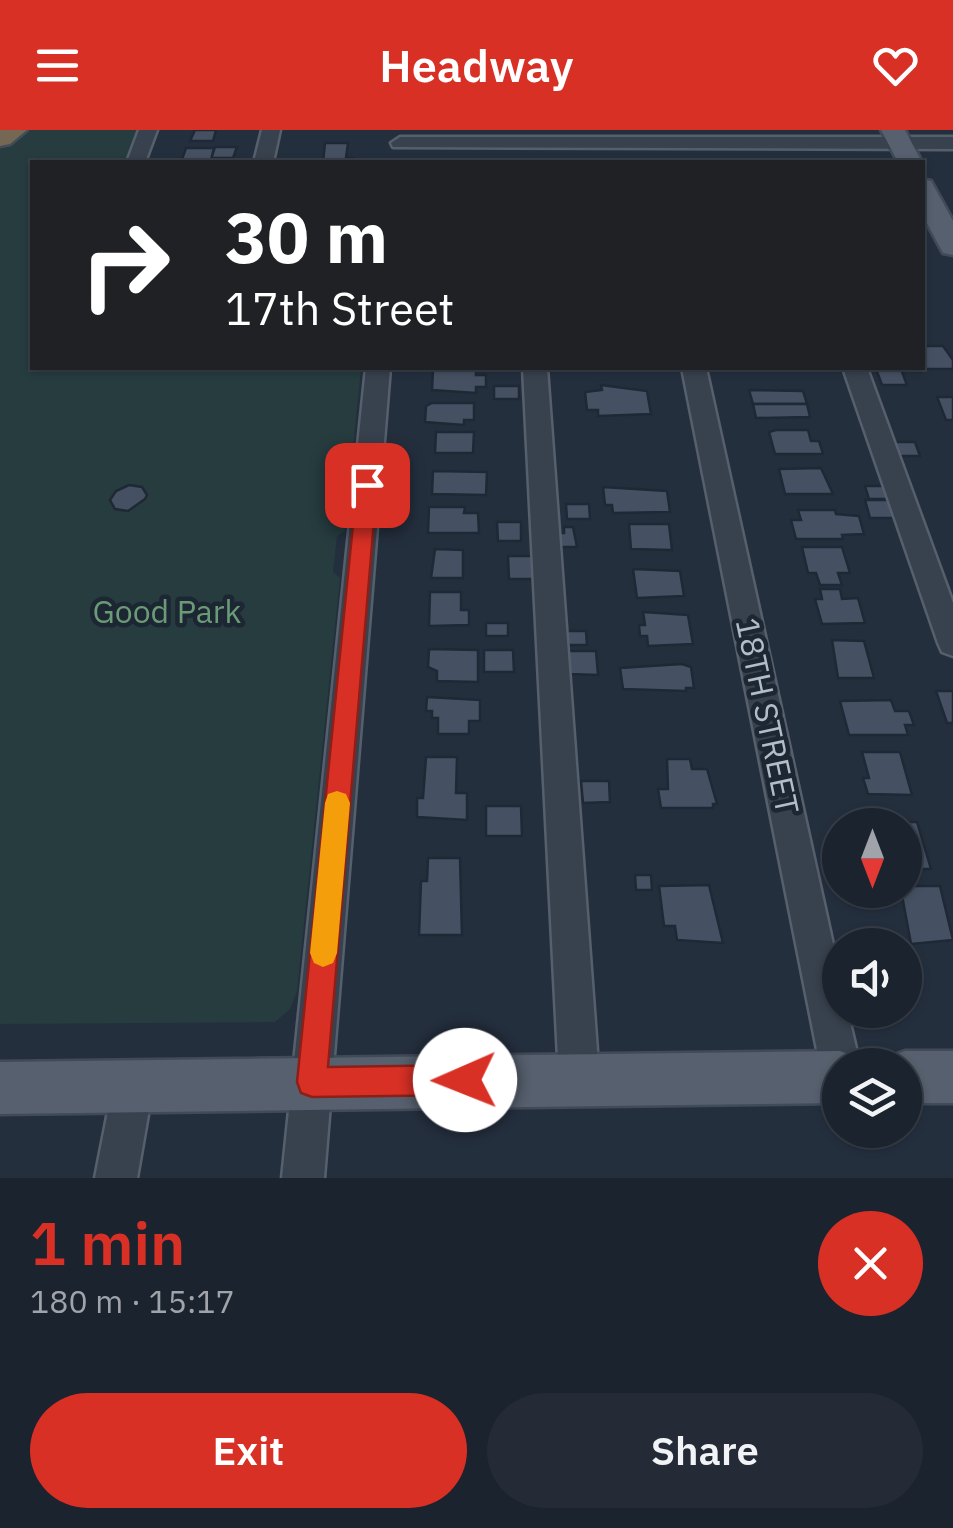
<!DOCTYPE html>
<meta charset="utf-8">
<style>
:root{--surface:#1b232e;--page:#242b36;--text:#f1f3f6;--muted:#a0a4aa;--line:#39404a;--accent:#d93025}
body{margin:0;font-family:"IBM Plex Sans",sans-serif;background:var(--page);color:var(--text);height:100vh;display:flex;flex-direction:column;font-size:38px;white-space:nowrap}
*{box-sizing:border-box;margin:0}
p{font-size:32px;color:var(--muted)}
.icon{flex:none;width:55px;height:55px;fill:none;stroke:currentColor;stroke-width:2;stroke-linecap:round;stroke-linejoin:round}
.map{position:relative;height:1048px;overflow:hidden}
.side{display:flex;flex-direction:column;background:var(--surface);flex:1}
.side>*{flex:none}
.top-card{position:absolute;left:30px;top:30px;width:895px;height:210px;border-radius:0px;box-shadow:0 2px 8px #0004,0 0 0 2px var(--line);background:#202124;color:#fff;overflow:hidden}
.needle{width:65px;rotate:180deg}
.controls{position:absolute;left:822px;top:678px;display:grid;gap:20px}
.controls a{display:grid;place-items:center;width:100px;height:100px;border-radius:50%;background:var(--surface);box-shadow:0 2px 8px #0004,0 0 0 2px var(--line);font-size:50px}
.pin{position:absolute;display:grid;place-items:center;width:85px;height:85px;color:#fff;margin:-42px;border-radius:20px;box-shadow:0 5px 15px #0006}
.me{position:absolute;width:110px;margin:-55px;rotate:269deg;stroke-linejoin:round;filter:drop-shadow(0 0 8px #0008)}
.turn{display:flex;align-items:center;gap:35px;height:210px;padding:0 30px;font-size:45px}
.turn .icon{width:130px;height:130px;stroke-width:2.5}
.turn b{display:block;font-size:70px;line-height:85px}
.round{display:grid;place-items:center;flex:none;width:105px;height:105px;border-radius:52px;background:var(--page)}
.overview{display:flex;align-items:center;justify-content:space-between;height:170px;padding:0 30px}
h1{font-size:60px;font-weight:600;line-height:75px;color:var(--accent)}
.action{display:flex;gap:20px;margin-top:auto;padding:20px 30px}
.action a{flex:1;height:115px;border-radius:60px;background:var(--accent);color:#fff;font-size:40px;font-weight:600;line-height:115px;text-align:center}
.action a+a{background:var(--page);color:var(--text)}
header{display:flex;justify-content:space-between;align-items:center;height:130px;padding:0 30px;background:var(--accent);color:#fff;font-size:45px;font-weight:600}
.map>svg:first-child{display:block}
.green{fill:#263c3f}
.building{fill:#455162;stroke:#1f2835;stroke-width:2.5}
.lines{fill:none;stroke-linecap:round;stroke-linejoin:round}
.minor-casing{stroke:#565f6c;stroke-width:5}
.major-casing{stroke:#414a57;stroke-width:5}
.highway-casing{stroke:#434c59;stroke-width:5}
.minor{fill:#38414e;fill-rule:evenodd}
.major{fill:#56606e;fill-rule:evenodd}
.highway{fill:#746855;fill-rule:evenodd}
.route{fill:#d93025;stroke:#8d1f18;stroke-width:2.5}
.slow{fill:#f59e0b}
.labels{text-anchor:middle;stroke-width:9;stroke-linejoin:round;paint-order:stroke}
.park-label{font-size:32px;fill:#6b9a76;stroke:#1d2633}
.street-label{font-size:32px;fill:#b4bcc9;stroke:#1d2633}
</style>
<header><svg class="icon" aria-label="menu" viewBox="0 0 24 24"><path d="M4 6h16M4 12h16M4 18h16"/></svg>Headway<svg class="icon" aria-label="heart" viewBox="0 0 24 24"><path d="M12 20l-8-8c-3-5 5-10 8-4 3-6 11-1 8 4z"/></svg></header>
<div class="map">
<svg width="953" height="1048" viewBox="0 0 953 1048">
<rect width="100%" height="100%" fill="#242f3e"/>
<path class="green" d="M 29,0 L 137,0 L 124,32 L 32,32 L 32,238 L 361,238 L 345,401 L 337,406 L 333,442 L 340,448 L 297,861 L 290,879 L 275,892 L 0,894 L 0,16 Z"/>
<g class="building">
<path d="M 195,0 L 216,0 L 213,11 L 190,11 Z"/>
<path d="M 325,13 L 348,13 L 346,28 L 352,28 L 351,32 L 323,32 Z"/>
<path d="M 215,17 L 237,17 L 233,28 L 211,28 Z"/>
<path d="M 186,18 L 214,18 L 211,30 L 181,32 Z"/>
<path d="M 922,216 L 943,216 L 953,230 L 953,239 L 914,239 L 922,238 Z"/>
<path d="M 876,239 L 901,239 L 907,255 L 882,255 Z"/>
<path d="M 433,240 L 476,240 L 476,245 L 486,245 L 486,257 L 476,257 L 476,263 L 432,260 Z"/>
<path d="M 601,255 L 647,261 L 651,284 L 598,286 L 598,280 L 587,280 L 585,262 L 602,260 Z"/>
<rect x="494" y="256" width="25" height="13"/>
<path d="M 749,260 L 803,261 L 807,274 L 753,274 Z"/>
<path d="M 937,267 L 953,267 L 953,290 L 946,290 Z"/>
<path d="M 432,273 L 474,273 L 474,290 L 464,290 L 464,295 L 425,292 L 426,276 Z"/>
<path d="M 753,274 L 807,274 L 810,287 L 756,288 Z"/>
<path d="M 776,300 L 808,300 L 811,311 L 819,311 L 823,324 L 775,324 L 769,302 Z"/>
<path d="M 436,302 L 474,302 L 473,323 L 435,323 Z"/>
<path d="M 893,312 L 915,312 L 920,326 L 898,326 Z"/>
<path d="M 821,338 L 833,364 L 785,364 L 779,339 Z"/>
<path d="M 433,341 L 487,342 L 486,365 L 432,364 Z"/>
<path d="M 129,355 L 142,357 L 147,365 L 145,369 L 128,381 L 115,379 L 110,370 L 116,361 Z"/>
<path d="M 865,356 L 887,356 L 892,369 L 869,369 Z"/>
<path d="M 603,357 L 667,361 L 670,382 L 613,383 L 612,375 L 605,375 Z"/>
<path d="M 865,370 L 891,370 L 898,388 L 870,388 Z"/>
<path d="M 566,374 L 589,374 L 590,389 L 567,389 Z"/>
<path d="M 429,377 L 465,377 L 464,383 L 478,383 L 479,403 L 428,403 Z"/>
<path d="M 798,380 L 835,380 L 836,384 L 859,386 L 864,404 L 842,405 L 843,409 L 796,409 L 791,390 L 801,390 Z"/>
<path d="M 497,392 L 521,392 L 521,411 L 498,411 Z"/>
<path d="M 629,394 L 669,394 L 672,420 L 631,419 Z"/>
<path d="M 564,397 L 573,397 L 577,417 L 560,417 L 559,403 L 564,403 Z"/>
<path d="M 802,417 L 842,417 L 850,443 L 838,443 L 842,455 L 820,455 L 816,443 L 808,443 Z"/>
<path d="M 435,419 L 463,420 L 463,448 L 431,448 Z"/>
<path d="M 508,426 L 537,426 L 538,449 L 509,449 Z"/>
<path d="M 633,439 L 680,441 L 684,466 L 637,468 Z"/>
<path d="M 820,459 L 840,459 L 842,469 L 858,468 L 865,493 L 822,494 L 815,469 L 822,469 Z"/>
<path d="M 430,462 L 461,462 L 461,480 L 469,480 L 469,495 L 429,496 Z"/>
<path d="M 643,482 L 688,485 L 693,514 L 648,516 L 647,506 L 640,506 L 639,495 L 645,495 Z"/>
<rect x="486" y="493" width="22" height="13"/>
<path d="M 565,501 L 586,501 L 587,515 L 566,515 Z"/>
<path d="M 832,510 L 864,511 L 874,548 L 838,548 Z"/>
<path d="M 429,519 L 478,520 L 478,552 L 437,551 L 437,541 L 428,537 Z"/>
<path d="M 484,520 L 513,520 L 514,542 L 484,542 Z"/>
<path d="M 568,521 L 596,521 L 598,545 L 569,544 Z"/>
<path d="M 682,534 L 691,537 L 694,558 L 686,558 L 686,561 L 623,559 L 620,538 Z"/>
<path d="M 936,561 L 953,561 L 953,593 L 947,593 Z"/>
<path d="M 427,567 L 480,570 L 480,591 L 469,591 L 469,604 L 438,604 L 438,588 L 432,588 L 432,581 L 426,581 Z"/>
<path d="M 891,570 L 895,581 L 909,581 L 914,595 L 905,595 L 908,605 L 849,605 L 840,571 Z"/>
<path d="M 862,622 L 900,622 L 912,665 L 868,664 L 863,648 L 869,648 Z"/>
<path d="M 426,627 L 457,627 L 456,663 L 467,663 L 467,690 L 417,687 L 417,668 L 423,668 Z"/>
<path d="M 667,629 L 690,629 L 692,639 L 707,639 L 717,674 L 713,674 L 713,678 L 661,678 L 658,659 L 668,659 Z"/>
<path d="M 581,651 L 609,651 L 610,672 L 583,673 Z"/>
<path d="M 486,676 L 521,676 L 522,706 L 486,706 Z"/>
<path d="M 878,692 L 917,692 L 931,739 L 905,739 L 905,695 L 879,695 Z"/>
<path d="M 428,728 L 460,728 L 462,805 L 419,805 L 421,751 L 427,751 Z"/>
<path d="M 635,745 L 651,745 L 652,760 L 636,760 Z"/>
<path d="M 709,755 L 723,813 L 677,810 L 675,796 L 664,796 L 659,756 Z"/>
<path d="M 905,756 L 940,756 L 953,810 L 911,814 L 901,760 Z"/>
</g>
<g class="lines">
<defs>
<g id="minor">
<path d="M 139,0 L 157,0 L 145,32 L 127,32 Z"/>
<path d="M 262,0 L 280,0 L 273,32 L 254,32 Z"/>
<path d="M 400,7 L 953,7 L 953,19 L 393,17 L 391,13 Z"/>
<path d="M 366,238 L 390,238 L 324,1048 L 282,1048 Z"/>
<path d="M 523,238 L 547,238 L 599,948 L 593,962 L 579,968 L 565,962 L 559,948 Z"/>
<path d="M 682,238 L 706,238 L 840,846 L 840,880 L 847,880 L 860,935 L 840,935 L 840,955 L 826,949 L 820,935 Z"/>
<path d="M 843,238 L 867,238 L 953,473 L 953,526 L 942,522 L 938,513 Z"/>
<path d="M 133,936 L 147,942 L 153,956 L 137,1048 L 95,1048 L 113,956 L 119,942 Z"/>
</g>
<g id="major">
<path d="M 881,0 L 905,0 L 922,32 L 898,32 Z"/>
<path d="M 922,49 L 931,51 L 953,91 L 953,125 L 943,123 L 922,84 Z"/>
<path d="M 840,921 L 859,928 L 861,935 L 840,935 L 840,973 L 0,984 L 0,932 Z"/>
<path d="M 905,921 L 953,921 L 953,973 L 905,973 L 905,935 L 884,935 L 886,928 Z"/>
</g>
<path id="highway" d="M 0,0 L 27,0 L 10,14 L 0,16 Z"/>
</defs>
<use href="#minor" class="minor-casing"/>
<use href="#major" class="major-casing"/>
<use href="#highway" class="highway-casing"/>
<use href="#minor" class="minor"/>
<use href="#major" class="major"/>
<use href="#highway" class="highway"/>
</g>
<path class="route" d="M 367,348 L 377,355 L 328,937 L 465,935 L 475,939 L 480,950 L 475,960 L 465,965 L 312,967 L 301,963 L 297,952 L 357,355 Z"/>
<path class="slow" d="M 337,661 L 346,664 L 350,673 L 337,823 L 333,833 L 323,837 L 314,833 L 310,823 L 325,673 L 328,664 Z"/>
<g class="labels">
<g class="park-label">
<text x="167" y="493">Good Park</text>
</g>
<g class="street-label">
<text transform="translate(767 586) rotate(78)" y="11">18TH STREET</text>
</g>
</g>
</svg>
<div class="controls">
<a><svg class="needle" viewBox="-14 -14 28 28"><path d="M0-13l5 13h-10z" fill="#e53935"/><path d="M0 13l5-13h-10z" fill="#a0a4aa"/></svg></a>
<a><svg class="icon" aria-label="sound" viewBox="0 0 24 24"><path d="M4 9h4l5-4v14l-5-4H4zM17 9q2 3 0 6"/></svg></a>
<a><svg class="icon" aria-label="layers" viewBox="0 0 24 24"><path d="M12 4l9 5-9 5-9-5zM3 14l9 5 9-5"/></svg></a>
</div>
<div class="pin" style="left:367px;top:355px;background:#d93025"><svg class="icon" aria-label="arrive" viewBox="0 0 24 24"><path d="M6 21V4h12l-3 4 3 4H6"/></svg></div>
<svg class="me" style="left:465px;top:950px" viewBox="-20 -20 40 40"><circle r="19" fill="#fff"/><path d="M0-13L10 11 0 6-10 11z" fill="#d93025"/></svg>
<div class="top-card">
<div class="turn"><svg class="icon" aria-label="right" viewBox="0 0 24 24"><path d="M7 20v-9h11M14 6l5 5-5 5"/></svg><div><b>30 m</b>17th Street</div></div>
</div>
</div>
<section class="side">
<div class="overview"><div><h1>1 min</h1><p>180 m · 15:17</p></div><a class="round" style="background:#d93025;color:#fff"><svg class="icon" aria-label="close" viewBox="0 0 24 24"><path d="M6 6l12 12M18 6L6 18"/></svg></a></div>
<div class="action"><a>Exit</a><a>Share</a></div>
</section>
